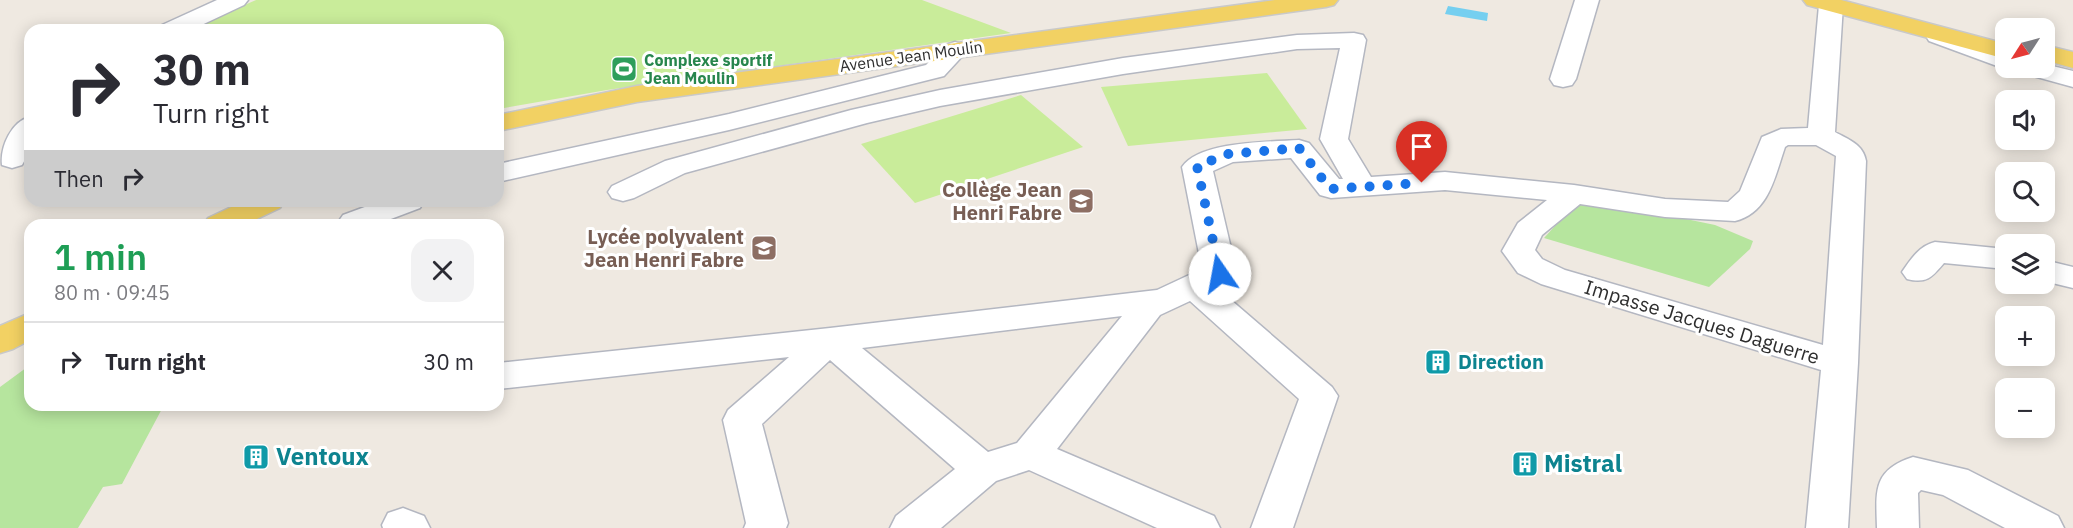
<!DOCTYPE html>
<meta charset="utf-8">
<style>
:root{--surface:#fff;--page:#f2f2f3;--text:#2b2b33;--muted:#7c7c81;--line:#e1e1e2}
body{margin:0;font-family:"IBM Plex Sans",sans-serif;background:var(--page);color:var(--text);height:100vh;display:flex;flex-direction:column;font-size:22px;white-space:nowrap}
*{box-sizing:border-box;margin:0}
p{font-size:20px;color:var(--muted)}
.icon{flex:none;width:33px;height:33px;fill:none;stroke:currentColor;stroke-width:2;stroke-linecap:round;stroke-linejoin:round}
.map{position:relative;flex:1;overflow:hidden}
.side{position:absolute;left:24px;top:219px;width:480px;height:192px;display:flex;flex-direction:column;background:var(--surface);border-radius:18px;box-shadow:0 3px 15px #0003}
.side>*{flex:none}
.hud{position:absolute;left:24px;top:24px;width:480px;height:183px;border-radius:18px;box-shadow:0 3px 15px #0003;background:#fff;color:var(--text);overflow:hidden}
.needle{width:39px;rotate:234deg}
.fabs{position:absolute;left:1995px;top:18px;display:grid;gap:12px}
.fabs a{display:grid;place-items:center;width:60px;height:60px;border-radius:12px;background:var(--surface);box-shadow:0 3px 15px #0003;font-size:30px}
.pin{position:absolute;display:grid;place-items:center;width:51px;height:51px;color:#fff;margin:-62px -26px;border-radius:50% 50% 50% 0;rotate:-45deg;box-shadow:0 0 6px #0007}
.pin .icon{rotate:45deg}
.me{position:absolute;width:66px;margin:-33px;rotate:348deg;stroke-linejoin:round;filter:drop-shadow(0 0 4px #0008)}
.turn{display:flex;align-items:center;gap:21px;height:126px;padding:0 30px;font-size:27px}
.turn .icon{width:78px;height:78px;stroke-width:2.5}
.turn b{display:block;font-size:42px;line-height:51px}
.then{display:flex;align-items:center;height:57px;padding:0 30px;background:#0003;gap:12px;font-size:22px}
.round{display:grid;place-items:center;flex:none;width:63px;height:63px;border-radius:18px;background:var(--page)}
.overview{display:flex;align-items:center;justify-content:space-between;height:102px;padding:0 30px}
h1{font-size:36px;font-weight:600;line-height:45px;color:#1e9e55}
ul{padding:0;list-style:none}
li{display:flex;align-items:center;gap:18px;height:78px;padding:0 30px;border-top:2px solid var(--line)}
li div{flex:1}
li b{display:block;font-size:22px}
li em{font-style:normal}
.map>svg:first-child{display:block}
.green{fill:#b6e59e}
.pitch{fill:#c9ec9a}
.water{fill:#75cff0}
.lines{fill:none;stroke-linecap:round;stroke-linejoin:round}
.minor-casing{stroke:#b4b7c1;stroke-width:3}
.major-casing{stroke:#c9c9c9;stroke-width:3}
.minor{fill:#fff;fill-rule:evenodd}
.major{fill:#f2d163;fill-rule:evenodd}
.route{stroke:#1a73e8;stroke-width:10;stroke-dasharray:0 18}
.labels{text-anchor:middle;stroke-width:6;stroke-linejoin:round;paint-order:stroke}
.far-street-label{font-size:16px;fill:#2e2e2e;stroke:#fff}
.far-leisure-label{font-size:16px;font-weight:bold;fill:#27864d;stroke:#fff;text-anchor:start}
.education-label{font-size:20px;font-weight:bold;fill:#785e54;stroke:#fff;text-anchor:end}
.street-label{font-size:20px;fill:#2e2e2e;stroke:#fff}
.culture-label{font-size:20px;font-weight:bold;fill:#0d838f;stroke:#fff;text-anchor:start}
.near-culture-label{font-size:24px;font-weight:bold;fill:#0d838f;stroke:#fff;text-anchor:start}
</style>
<div class="map">
<svg width="2073" height="528" viewBox="0 0 2073 528">
<rect width="100%" height="100%" fill="#efe9e1"/>
<g class="green">
<path d="M 1576,203 L 1657,213 L 1715,225 L 1753,241 L 1750,249 L 1709,287 L 1544,238 Z"/>
<path d="M 30,365 L 30,405 L 164,405 L 122,484 L 103,487 L 78,528 L 0,528 L 0,387 Z"/>
</g>
<g class="pitch">
<path d="M 256,0 L 922,0 L 1011,33 L 607,90 L 498,109 L 498,30 L 188,30 Z"/>
<path d="M 1267,73 L 1307,129 L 1128,146 L 1101,87 Z"/>
<path d="M 1021,95 L 1083,147 L 915,203 L 861,144 Z"/>
</g>
<path class="water" d="M 1448,6 L 1488,13 L 1487,21 L 1445,14 Z"/>
<g class="lines">
<defs>
<g id="minor">
<path d="M 217,0 L 248,0 L 244,5 L 191,30 L 159,30 L 162,25 Z"/>
<path d="M 1575,0 L 1599,0 L 1576,79 L 1572,85 L 1563,87 L 1554,85 L 1550,79 Z"/>
<path d="M 1823,0 L 1839,0 L 1843,5 L 1835,132 C 1849,140 1863,144 1866,161 L 1858,363 L 1848,528 L 1806,528 L 1821,370 L 1541,284 L 1518,273 L 1502,251 L 1518,223 L 1547,200 L 1445,190 L 1331,198 L 1320,195 L 1291,158 L 1233,162 L 1213,171 L 1237,274 L 1232,281 L 1217,288 L 1332,387 L 1338,396 L 1293,528 L 1251,528 L 1299,399 L 1190,301 L 1160,315 L 1057,449 L 1214,516 L 1220,528 L 1157,528 L 1029,470 L 996,481 L 941,528 L 890,528 L 896,516 L 955,469 L 830,360 L 762,424 L 788,523 L 786,528 L 744,528 L 746,523 L 723,420 L 728,410 L 789,357 L 498,389 L 498,363 L 830,328 L 1157,290 L 1202,269 L 1182,167 C 1200,141 1270,142 1299,140 L 1309,143 L 1339,179 L 1343,179 L 1320,139 L 1340,48 L 1297,49 L 1123,74 L 940,106 L 867,123 L 685,173 L 634,198 L 623,201 L 612,198 L 608,192 L 612,186 L 665,161 L 851,110 L 940,90 L 1123,58 L 1297,35 L 1354,33 L 1363,35 L 1366,40 L 1348,139 L 1371,177 L 1445,172 L 1574,185 L 1665,199 L 1728,202 L 1740,191 L 1762,137 L 1781,129 L 1808,128 L 1819,5 ZM 1788,145 L 1816,145 L 1836,156 L 1823,345 L 1565,270 L 1542,259 L 1535,250 L 1542,235 L 1580,204 L 1665,217 L 1735,221 C 1769,213 1775,176 1785,147 ZM 1122,316 L 1017,443 L 988,452 L 862,348 Z"/>
<path d="M 1938,29 L 2006,52 L 2006,68 L 2011,68 L 1997,66 L 1929,41 L 1926,36 L 1929,31 Z"/>
<path d="M 955,42 L 964,45 L 968,50 L 944,76 L 729,130 L 498,182 L 498,164 L 729,114 L 926,65 L 946,45 Z"/>
<path d="M 2044,64 L 2073,71 L 2073,87 L 2022,73 L 2018,68 L 2044,68 Z"/>
<path d="M 30,117 C 30,134 32,150 22,165 L 12,168 L 2,165 C 0,146 12,121 30,117 Z"/>
<path d="M 381,201 L 424,201 L 420,208 L 375,225 L 336,225 L 343,215 Z"/>
<path d="M 1935,242 L 2006,249 L 2006,269 L 1944,263 C 1932,277 1927,284 1907,279 L 1902,272 C 1911,259 1919,246 1935,242 Z"/>
<path d="M 2044,260 L 2073,267 L 2073,288 L 2044,281 Z"/>
<path d="M 1913,457 L 1968,470 L 2058,516 L 2064,528 L 2005,528 L 1943,495 L 1921,490 L 1918,493 L 1919,528 L 1877,528 C 1876,492 1872,470 1913,457 Z"/>
<path d="M 403,508 L 424,516 L 430,528 L 383,528 L 382,525 L 388,513 Z"/>
</g>
<g id="major">
<path d="M 1275,0 L 1338,0 L 1334,5 L 1326,7 L 637,102 L 498,131 L 498,115 L 637,86 Z"/>
<path d="M 1803,0 L 1841,0 L 2006,44 L 2006,59 L 1807,5 Z"/>
<path d="M 2044,45 L 2073,52 L 2073,68 L 2044,60 Z"/>
<path d="M 244,201 L 284,201 L 280,208 L 244,225 L 203,225 L 208,218 Z"/>
<path d="M 30,313 L 30,340 L 13,349 L 0,353 L 0,326 Z"/>
</g>
</defs>
<use href="#minor" class="minor-casing"/>
<use href="#major" class="major-casing"/>
<use href="#minor" class="minor"/>
<use href="#major" class="major"/>
</g>
<g class="lines">
<path class="route" d="M 1220,274 L 1197,166 L 1228,154 L 1299,148 L 1330,189 L 1422,183"/>
</g>
<defs>
<symbol id="stadium-square" viewBox="-11 -11 22 22"><rect x="-9" y="-9" width="18" height="18" rx="4" fill="#2e9e5b" stroke="#fff"/><path d="M0-5a6.5 5 0 1 0 0 10a6.5 5 0 1 0 0-10ZM-3.5-1.8h7v3.6h-7Z" fill="#fff"/></symbol>
<symbol id="school-square" viewBox="-11 -11 22 22"><rect x="-9" y="-9" width="18" height="18" rx="4" fill="#8d6e63" stroke="#fff"/><path d="M0-5L7-2L0 1L-7-2ZM-4 1L0 2.5L4 1V4Q0 6-4 4Z" fill="#fff"/></symbol>
<symbol id="building-square" viewBox="-11 -11 22 22"><rect x="-9" y="-9" width="18" height="18" rx="4" fill="#0f9aa8" stroke="#fff"/><path d="M-4-6H4V6H1V3H-1V6H-4ZM-2.5-4.3h1.7v1.8h-1.7ZM.8-4.3h1.7v1.8H.8ZM-2.5-1h1.7V.8h-1.7ZM.8-1h1.7V.8H.8Z" fill="#fff"/></symbol>
</defs>
<g fill-rule="evenodd">
<use href="#stadium-square" x="609" y="54" width="30" height="30"/>
<use href="#school-square" x="1066" y="186" width="30" height="30"/>
<use href="#school-square" x="749" y="233" width="30" height="30"/>
<use href="#building-square" x="1423" y="347" width="30" height="30"/>
<use href="#building-square" x="241" y="442" width="30" height="30"/>
<use href="#building-square" x="1510" y="449" width="30" height="30"/>
</g>
<g class="labels">
<g class="far-street-label">
<text transform="translate(911 56) rotate(-8)" y="6">Avenue Jean Moulin</text>
</g>
<g class="far-leisure-label">
<text x="644" y="66">Complexe sportif<tspan x="644" dy="18">Jean Moulin</tspan></text>
</g>
<g class="education-label">
<text x="1062" y="197">Collège Jean<tspan x="1062" dy="23">Henri Fabre</tspan></text>
<text x="744" y="244">Lycée polyvalent<tspan x="744" dy="23">Jean Henri Fabre</tspan></text>
</g>
<g class="street-label">
<text transform="translate(1702 322) rotate(17)" y="7">Impasse Jacques Daguerre</text>
</g>
<g class="culture-label">
<text x="1458" y="369">Direction</text>
</g>
<g class="near-culture-label">
<text x="276" y="465">Ventoux</text>
<text x="1544" y="472">Mistral</text>
</g>
</g>
</svg>
<div class="fabs">
<a><svg class="needle" viewBox="-14 -14 28 28"><path d="M0-13l5 13h-10z" fill="#e53935"/><path d="M0 13l5-13h-10z" fill="#7c7c81"/></svg></a>
<a><svg class="icon" aria-label="sound" viewBox="0 0 24 24"><path d="M4 9h4l5-4v14l-5-4H4zM17 9q2 3 0 6"/></svg></a>
<a><svg class="icon" aria-label="search" viewBox="0 0 24 24"><circle cx="10" cy="10" r="6"/><path d="M15 15l6 6"/></svg></a>
<a><svg class="icon" aria-label="layers" viewBox="0 0 24 24"><path d="M12 4l9 5-9 5-9-5zM3 14l9 5 9-5"/></svg></a>
<a>+</a>
<a>−</a>
</div>
<div class="pin" style="left:1422px;top:183px;background:#d93025"><svg class="icon" aria-label="arrive" viewBox="0 0 24 24"><path d="M6 21V4h12l-3 4 3 4H6"/></svg></div>
<svg class="me" style="left:1220px;top:274px" viewBox="-20 -20 40 40"><circle r="19" fill="#fff"/><path d="M0-13L10 11 0 6-10 11z" fill="#1a73e8"/></svg>
<div class="hud">
<div class="turn"><svg class="icon" aria-label="right" viewBox="0 0 24 24"><path d="M7 20v-9h11M14 6l5 5-5 5"/></svg><div><b>30 m</b>Turn right</div></div>
<div class="then">Then<svg class="icon" aria-label="right" viewBox="0 0 24 24"><path d="M7 20v-9h11M14 6l5 5-5 5"/></svg></div>
</div>
<section class="side">
<div class="overview"><div><h1>1 min</h1><p>80 m · 09:45</p></div><a class="round"><svg class="icon" aria-label="close" viewBox="0 0 24 24"><path d="M6 6l12 12M18 6L6 18"/></svg></a></div>
<ul>
<li><svg class="icon" aria-label="right" viewBox="0 0 24 24"><path d="M7 20v-9h11M14 6l5 5-5 5"/></svg><div><b>Turn right</b></div><em>30 m</em></li>
</ul>
</section>
</div>
